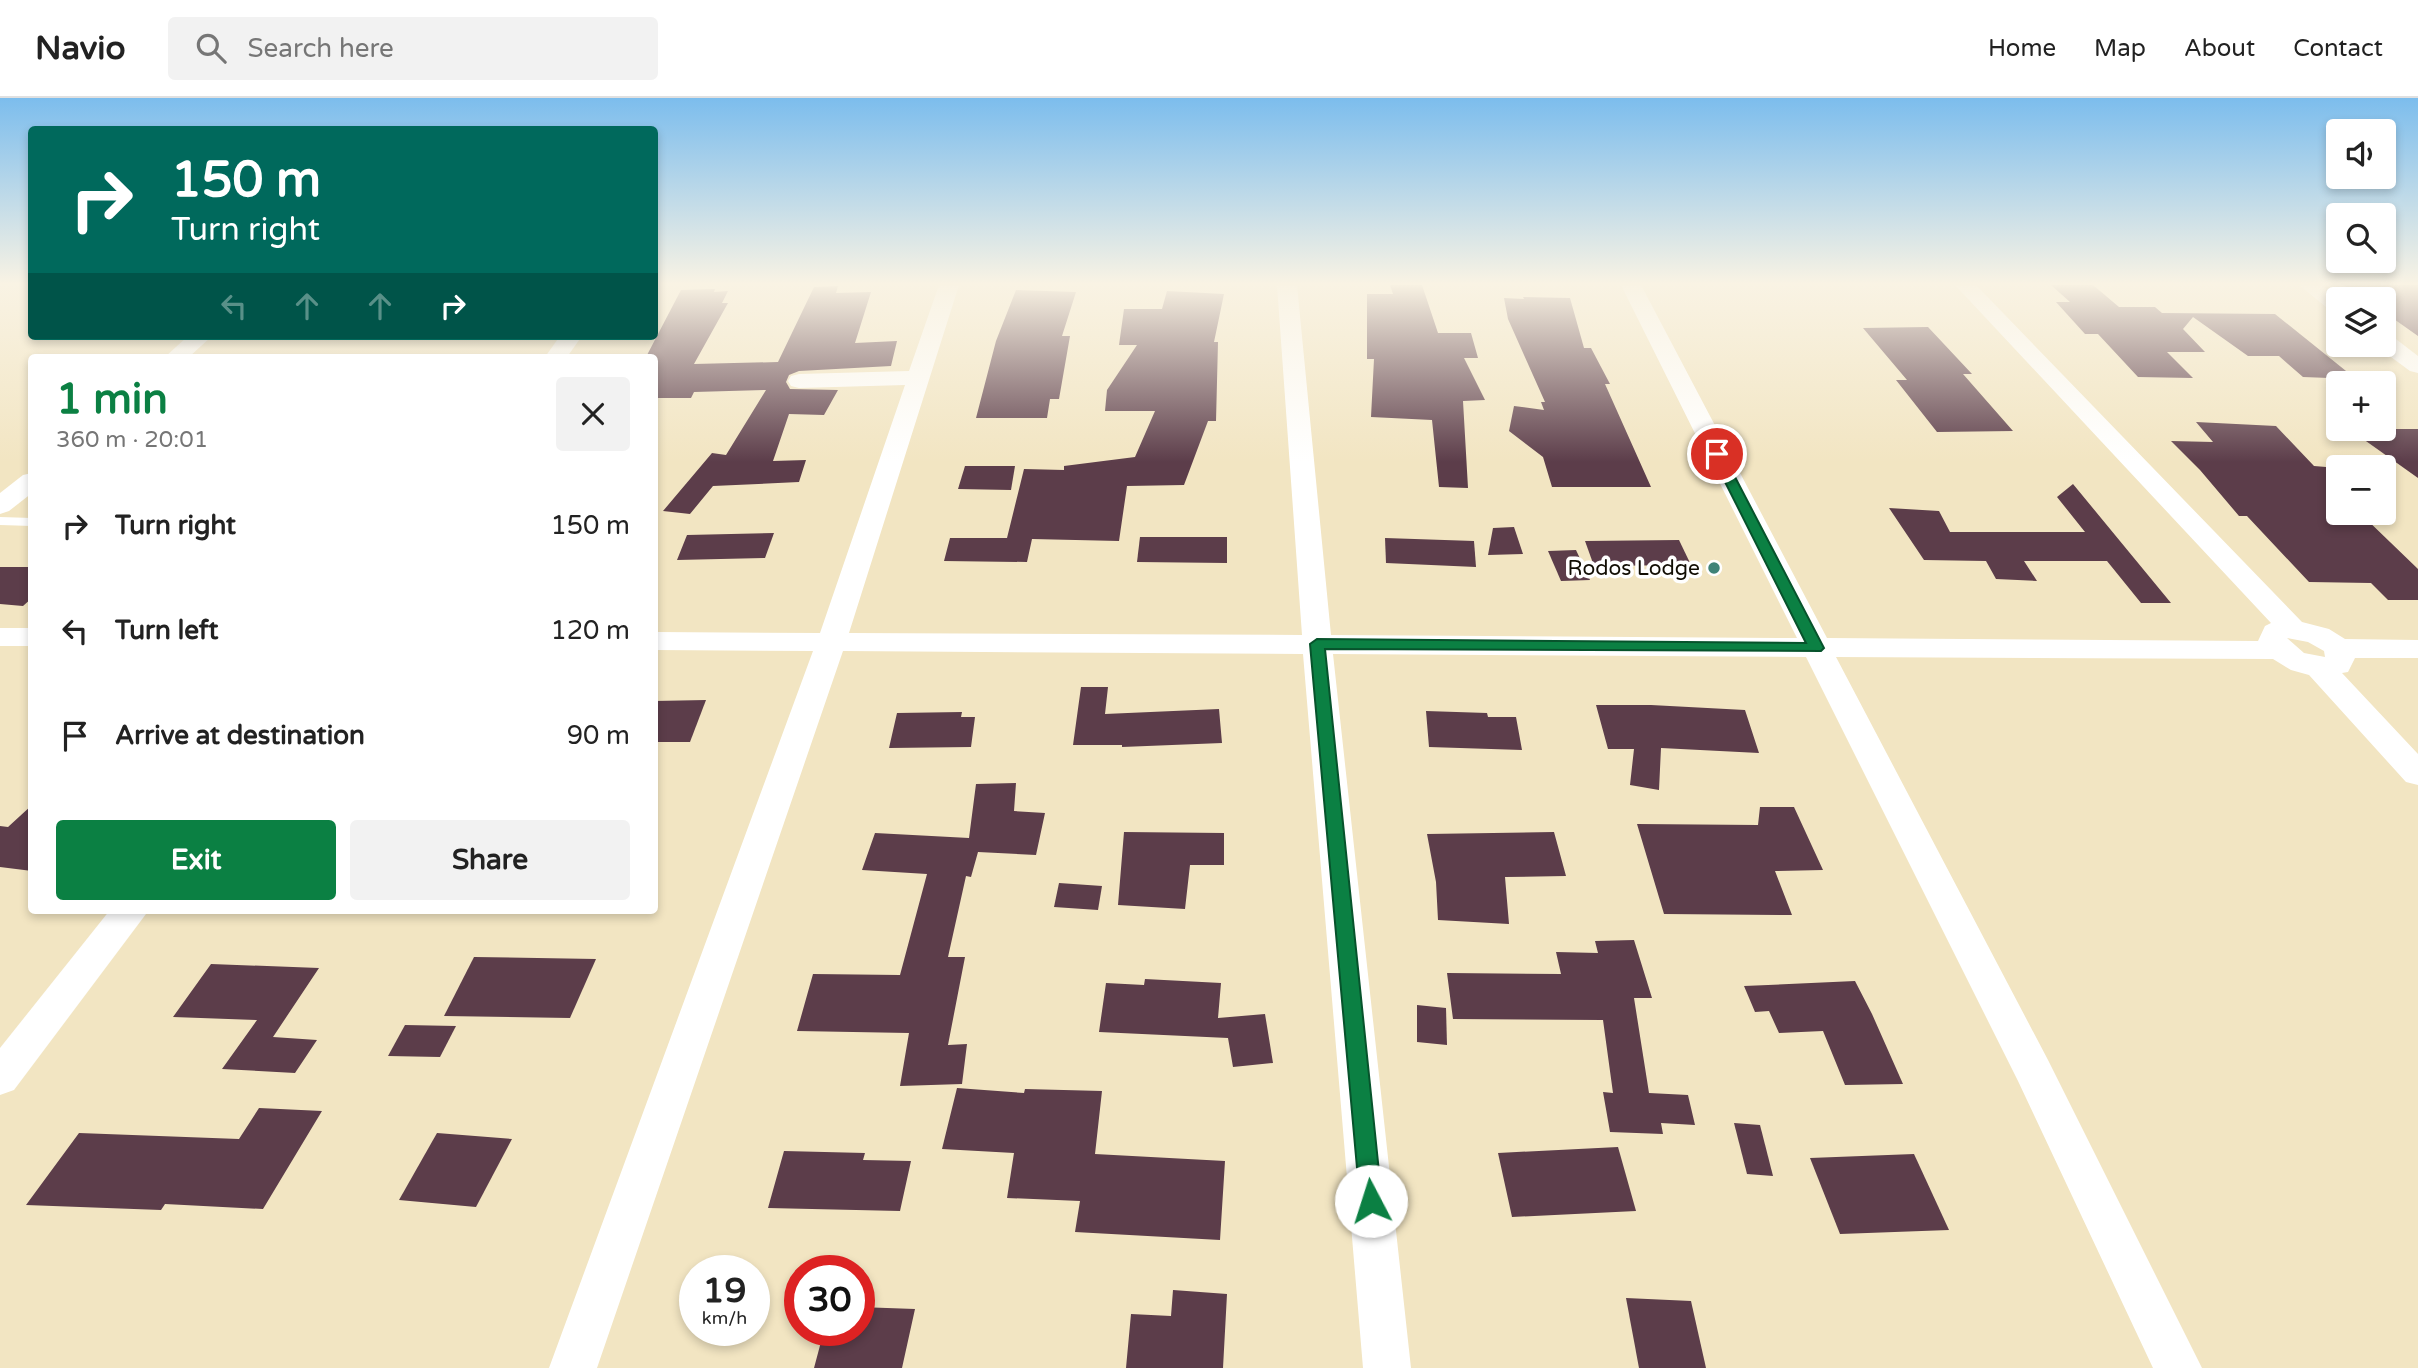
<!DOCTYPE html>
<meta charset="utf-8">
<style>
:root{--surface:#fff;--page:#f2f2f2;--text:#222;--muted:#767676;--line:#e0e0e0;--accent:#0b8043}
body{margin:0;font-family:"Varela Round",sans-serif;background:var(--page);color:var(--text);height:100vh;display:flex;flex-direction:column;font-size:26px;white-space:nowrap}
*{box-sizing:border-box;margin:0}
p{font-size:23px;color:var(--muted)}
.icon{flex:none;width:38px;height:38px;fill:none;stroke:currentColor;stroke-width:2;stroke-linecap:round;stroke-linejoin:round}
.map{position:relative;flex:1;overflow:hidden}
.sheet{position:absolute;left:28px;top:256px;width:630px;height:560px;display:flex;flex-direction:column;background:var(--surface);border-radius:7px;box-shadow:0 4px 10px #0003}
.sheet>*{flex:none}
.top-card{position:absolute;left:28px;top:28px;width:630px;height:214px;border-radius:7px;box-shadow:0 4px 10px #0003;background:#00695c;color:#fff;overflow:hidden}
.fabs{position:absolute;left:2326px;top:21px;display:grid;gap:14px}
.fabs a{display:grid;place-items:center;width:70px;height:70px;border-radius:7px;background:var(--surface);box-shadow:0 4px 10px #0003;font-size:35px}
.speed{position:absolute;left:679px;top:1157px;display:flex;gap:14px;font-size:35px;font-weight:700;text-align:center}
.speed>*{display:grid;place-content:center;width:91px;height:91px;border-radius:50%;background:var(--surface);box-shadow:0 4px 10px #0003;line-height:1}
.speed small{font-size:18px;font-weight:400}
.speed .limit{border:10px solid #d22;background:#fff;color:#111}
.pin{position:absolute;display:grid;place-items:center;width:60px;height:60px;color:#fff;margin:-30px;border:4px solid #fff;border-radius:50%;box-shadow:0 2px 7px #0007}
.me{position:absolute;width:77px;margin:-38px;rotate:355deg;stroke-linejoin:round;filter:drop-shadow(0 0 5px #0008)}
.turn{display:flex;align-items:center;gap:24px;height:147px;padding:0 28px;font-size:32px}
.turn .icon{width:91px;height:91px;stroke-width:2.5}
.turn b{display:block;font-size:49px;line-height:60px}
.lanes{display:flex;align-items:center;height:66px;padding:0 28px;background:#0003;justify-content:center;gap:35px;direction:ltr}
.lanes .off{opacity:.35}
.round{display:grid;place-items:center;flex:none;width:74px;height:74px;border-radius:7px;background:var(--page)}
.overview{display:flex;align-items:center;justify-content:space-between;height:119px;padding:0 28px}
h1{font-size:42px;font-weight:700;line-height:52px;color:var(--accent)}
.action{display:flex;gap:14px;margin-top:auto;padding:14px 28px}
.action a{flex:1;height:80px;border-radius:7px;background:var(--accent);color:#fff;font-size:28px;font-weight:700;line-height:80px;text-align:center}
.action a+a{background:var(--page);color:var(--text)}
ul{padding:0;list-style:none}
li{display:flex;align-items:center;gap:21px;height:105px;padding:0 28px}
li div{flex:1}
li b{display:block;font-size:26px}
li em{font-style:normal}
header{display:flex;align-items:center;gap:42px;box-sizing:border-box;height:98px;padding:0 35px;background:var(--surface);border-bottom:2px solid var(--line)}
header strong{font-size:33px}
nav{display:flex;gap:38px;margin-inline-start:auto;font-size:24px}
.search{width:490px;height:63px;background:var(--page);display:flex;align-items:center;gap:18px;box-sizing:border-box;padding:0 24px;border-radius:7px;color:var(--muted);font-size:26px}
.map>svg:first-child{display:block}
.building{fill:#5c3d4a}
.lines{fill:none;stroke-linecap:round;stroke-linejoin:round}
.lane{fill:#fff;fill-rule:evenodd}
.street{fill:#fff;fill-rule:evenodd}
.route{fill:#0b8043;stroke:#07532c;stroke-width:2}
.poi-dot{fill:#3f8377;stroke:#fff;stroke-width:2.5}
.labels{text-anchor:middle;stroke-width:7;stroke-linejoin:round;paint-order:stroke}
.poi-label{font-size:21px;fill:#110d03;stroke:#fff;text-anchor:end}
</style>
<header>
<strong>Navio</strong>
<div class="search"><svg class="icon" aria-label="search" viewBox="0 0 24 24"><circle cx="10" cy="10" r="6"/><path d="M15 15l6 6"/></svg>Search here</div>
<nav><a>Home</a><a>Map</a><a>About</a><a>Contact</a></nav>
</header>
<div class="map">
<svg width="2418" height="1270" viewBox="0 0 2418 1270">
<rect width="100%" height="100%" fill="#f2e5c2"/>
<g class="building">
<path d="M 1390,187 L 1422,187 L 1438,235 L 1471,235 L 1478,260 L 1464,260 L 1485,302 L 1463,303 L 1468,390 L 1439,389 L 1432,322 L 1371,319 L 1374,261 L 1367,261 L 1367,196 L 1393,196 Z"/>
<path d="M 2051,187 L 2093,187 L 2119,209 L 2155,209 L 2162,215 L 2275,216 L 2356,281 L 2303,279 L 2279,258 L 2248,258 L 2193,219 L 2183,231 L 2205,254 L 2167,254 L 2193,280 L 2138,279 L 2098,236 L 2085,236 L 2056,204 L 2070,204 Z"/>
<path d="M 2343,187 L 2418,187 L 2418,238 L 2384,214 L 2384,201 L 2365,201 Z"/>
<path d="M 838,188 L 836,195 L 871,194 L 855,245 L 897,243 L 891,268 L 799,273 L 789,277 L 786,284 L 790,291 L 838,292 L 824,317 L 789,316 L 773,363 L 806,362 L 799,384 L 713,388 L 690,416 L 663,413 L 712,355 L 726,357 L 766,292 L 694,294 L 691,300 L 654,300 L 654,259 L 646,259 L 681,192 L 715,191 L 714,194 L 728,193 L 722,205 L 728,205 L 694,266 L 778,264 L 814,189 Z"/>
<path d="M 1016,192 L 1076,194 L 1062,238 L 1070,238 L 1059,301 L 1050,301 L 1047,320 L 976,320 L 996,243 Z"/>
<path d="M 1167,193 L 1224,196 L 1214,244 L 1218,244 L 1216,323 L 1208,323 L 1184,387 L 1127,388 L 1119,443 L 1032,441 L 1027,464 L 944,463 L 950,440 L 1007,440 L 1024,371 L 1064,372 L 1064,368 L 1135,359 L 1155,313 L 1105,313 L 1107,292 L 1137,247 L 1119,247 L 1124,211 L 1162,211 Z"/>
<path d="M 1523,199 L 1570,200 L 1584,250 L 1591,250 L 1610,286 L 1605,286 L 1651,389 L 1552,389 L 1543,359 L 1509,333 L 1514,308 L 1544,312 L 1541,304 L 1545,304 L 1508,221 L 1504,200 L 1524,201 Z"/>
<path d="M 1928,229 L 1972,276 L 1963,276 L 2013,333 L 1937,334 L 1896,282 L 1907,282 L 1863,230 Z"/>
<path d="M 2196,324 L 2276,328 L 2314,368 L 2338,370 L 2338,416 L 2362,417 L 2418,471 L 2418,502 L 2388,502 L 2371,485 L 2309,484 L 2247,418 L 2239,418 L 2200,372 L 2171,343 L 2213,344 Z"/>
<path d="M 2349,331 L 2418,331 L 2418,380 Z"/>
<path d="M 965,368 L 1015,368 L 1011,392 L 958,391 Z"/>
<path d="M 2073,386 L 2171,505 L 2141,505 L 2107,463 L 2024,463 L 2037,483 L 1996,481 L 1986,463 L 1924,462 L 1889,410 L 1939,413 L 1950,434 L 2085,434 L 2057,399 Z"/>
<path d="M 1514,429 L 1523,456 L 1488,457 L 1493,430 Z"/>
<path d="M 774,435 L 765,460 L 677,462 L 687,437 Z"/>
<path d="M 1140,439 L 1227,439 L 1227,465 L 1137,464 Z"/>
<path d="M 1385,440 L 1474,443 L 1476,469 L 1386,465 Z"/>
<path d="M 1679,442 L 1691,467 L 1594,468 L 1585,443 Z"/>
<path d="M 1576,452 L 1590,482 L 1561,483 L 1548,453 Z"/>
<path d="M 0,469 L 32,469 L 32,500 L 23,508 L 0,506 Z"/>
<path d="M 1081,589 L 1108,589 L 1105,616 L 1219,611 L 1222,645 L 1122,649 L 1122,647 L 1073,647 Z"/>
<path d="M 706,602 L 690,644 L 654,644 L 654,603 Z"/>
<path d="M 1596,607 L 1651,607 L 1745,612 L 1759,655 L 1661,650 L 1659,692 L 1630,687 L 1634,651 L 1608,651 Z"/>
<path d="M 1426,613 L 1487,615 L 1488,619 L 1516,619 L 1522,652 L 1429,649 Z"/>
<path d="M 962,614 L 961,619 L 975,619 L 971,649 L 889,650 L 897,615 Z"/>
<path d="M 1016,685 L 1014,713 L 1045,715 L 1036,757 L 978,754 L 971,779 L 966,778 L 948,859 L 965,859 L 948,947 L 967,946 L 962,986 L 900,988 L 909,935 L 797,933 L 813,876 L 900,877 L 927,776 L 862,772 L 875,735 L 969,740 L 976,686 Z"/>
<path d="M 32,707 L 32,773 L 0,769 L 0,728 L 8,729 Z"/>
<path d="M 1760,709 L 1794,709 L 1823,772 L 1775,773 L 1792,817 L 1664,816 L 1637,726 L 1758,727 Z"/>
<path d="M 1124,734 L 1224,735 L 1224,767 L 1190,767 L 1185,811 L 1118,807 Z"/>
<path d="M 1554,734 L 1566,778 L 1505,779 L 1509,826 L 1438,822 L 1436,784 L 1427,736 Z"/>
<path d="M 1059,785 L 1102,788 L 1098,812 L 1054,809 Z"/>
<path d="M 1634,842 L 1652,900 L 1634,900 L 1649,995 L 1688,997 L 1695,1027 L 1661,1025 L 1663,1036 L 1610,1034 L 1603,994 L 1613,995 L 1603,922 L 1453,921 L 1447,875 L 1561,876 L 1556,854 L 1598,855 L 1595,843 Z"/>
<path d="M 474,859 L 596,861 L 570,920 L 444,918 Z"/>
<path d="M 211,866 L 319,870 L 273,939 L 317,942 L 295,975 L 222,971 L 257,922 L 173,919 Z"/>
<path d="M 1145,881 L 1221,885 L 1218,920 L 1265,916 L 1273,965 L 1233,969 L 1228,940 L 1099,934 L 1106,885 L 1144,887 Z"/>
<path d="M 1855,883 L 1872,916 L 1903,986 L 1845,987 L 1823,933 L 1779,935 L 1769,913 L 1755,914 L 1744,888 Z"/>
<path d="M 1417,907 L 1446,910 L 1447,947 L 1417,944 Z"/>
<path d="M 405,927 L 456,928 L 440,959 L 388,958 Z"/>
<path d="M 957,990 L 1024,995 L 1025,991 L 1102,993 L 1095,1056 L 1225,1063 L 1220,1142 L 1075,1134 L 1080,1103 L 1007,1100 L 1014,1055 L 942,1051 Z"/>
<path d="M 259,1010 L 322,1013 L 263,1111 L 165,1106 L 161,1112 L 26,1107 L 79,1035 L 239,1041 Z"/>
<path d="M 1734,1025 L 1760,1027 L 1773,1078 L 1747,1076 Z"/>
<path d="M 437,1035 L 512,1041 L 476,1109 L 399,1102 Z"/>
<path d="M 1618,1049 L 1636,1113 L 1512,1119 L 1498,1055 Z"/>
<path d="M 784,1053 L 865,1055 L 863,1062 L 911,1063 L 900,1113 L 768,1110 Z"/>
<path d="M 1914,1056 L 1949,1132 L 1840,1136 L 1810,1060 Z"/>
<path d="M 1173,1192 L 1227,1196 L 1223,1270 L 1126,1270 L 1131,1216 L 1171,1218 Z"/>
<path d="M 1626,1200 L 1691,1203 L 1706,1270 L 1639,1270 Z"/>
<path d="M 859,1209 L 915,1211 L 902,1270 L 814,1270 L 822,1240 L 835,1240 L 837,1232 L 859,1232 Z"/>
</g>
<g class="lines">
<path class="lane" d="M 0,419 L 32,420 L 32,428 L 0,427 Z"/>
<g class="street">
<path d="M 939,187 L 959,187 L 849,535 L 1302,537 L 1277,187 L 1297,187 L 1331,537 L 1797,540 L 1621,187 L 1641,187 L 1827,540 L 2258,543 L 2265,528 L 2271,525 L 1955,187 L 1976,187 L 2302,524 L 2329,531 L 2345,541 L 2418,542 L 2418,560 L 2355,560 L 2348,574 L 2342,575 L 2418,656 L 2418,687 L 2406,684 L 2309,577 L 2291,572 L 2273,561 L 1836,559 L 2048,962 L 2202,1270 L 2153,1270 L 2018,983 L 1806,559 L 1333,556 L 1411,1270 L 1363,1270 L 1303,556 L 843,553 L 597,1270 L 549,1270 L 813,553 L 654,552 L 654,534 L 820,535 L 905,287 L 799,290 L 791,288 L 788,283 L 791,278 L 799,276 L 909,273 ZM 2287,540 L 2308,544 L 2324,553 L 2325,559 L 2304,555 Z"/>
<path d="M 2299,187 L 2321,187 L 2341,201 L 2338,201 L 2338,215 L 2331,213 Z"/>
<path d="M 2384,237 L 2392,238 L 2418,258 L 2418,275 L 2410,273 L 2376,248 L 2384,247 Z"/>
<path d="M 188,238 L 212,238 L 189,259 L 165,259 Z"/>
<path d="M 560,238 L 582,238 L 567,259 L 545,259 Z"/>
<path d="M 32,375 L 32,395 L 9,413 L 0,416 L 0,395 L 23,377 Z"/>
<rect x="0" y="530" width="32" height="18"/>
<path d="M 110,812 L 149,812 L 14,992 L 0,997 L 0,950 Z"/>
</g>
</g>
<linearGradient id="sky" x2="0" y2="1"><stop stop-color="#7cbded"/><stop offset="0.51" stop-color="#f9f3e4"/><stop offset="1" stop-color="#f9f3e4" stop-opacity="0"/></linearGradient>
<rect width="2418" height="364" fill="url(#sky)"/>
<path class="route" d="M 1717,352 L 1723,356 L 1824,550 L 1821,553 L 1325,551 L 1382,1103 L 1379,1110 L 1371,1113 L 1363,1110 L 1360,1103 L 1310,546 L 1317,541 L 1806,545 L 1711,356 Z"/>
<circle class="poi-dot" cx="1714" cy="470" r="7"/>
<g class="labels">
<g class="poi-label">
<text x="1700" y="477">Rodos Lodge</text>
</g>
</g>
</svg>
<div class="fabs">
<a><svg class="icon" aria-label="sound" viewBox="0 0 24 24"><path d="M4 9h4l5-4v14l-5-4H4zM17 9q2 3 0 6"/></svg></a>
<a><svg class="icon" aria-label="search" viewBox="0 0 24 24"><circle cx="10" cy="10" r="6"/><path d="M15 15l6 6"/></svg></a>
<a><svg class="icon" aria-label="layers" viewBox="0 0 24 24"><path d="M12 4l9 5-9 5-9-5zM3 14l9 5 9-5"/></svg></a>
<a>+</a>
<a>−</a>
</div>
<div class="speed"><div>19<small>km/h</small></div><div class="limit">30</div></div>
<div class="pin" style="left:1717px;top:356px;background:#d93025"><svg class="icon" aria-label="arrive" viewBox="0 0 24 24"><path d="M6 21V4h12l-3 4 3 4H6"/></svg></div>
<svg class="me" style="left:1371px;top:1103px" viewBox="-20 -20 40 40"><circle r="19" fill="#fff"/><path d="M0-13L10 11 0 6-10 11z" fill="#0b8043"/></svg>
<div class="top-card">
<div class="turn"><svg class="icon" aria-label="right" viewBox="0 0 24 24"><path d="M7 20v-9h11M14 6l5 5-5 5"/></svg><div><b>150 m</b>Turn right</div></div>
<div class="lanes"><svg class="icon off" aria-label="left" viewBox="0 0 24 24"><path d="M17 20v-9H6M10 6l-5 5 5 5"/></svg><svg class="icon off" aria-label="ahead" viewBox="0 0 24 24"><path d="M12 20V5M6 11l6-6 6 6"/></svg><svg class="icon off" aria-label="ahead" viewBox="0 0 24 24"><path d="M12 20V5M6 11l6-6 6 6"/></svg><svg class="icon" aria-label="right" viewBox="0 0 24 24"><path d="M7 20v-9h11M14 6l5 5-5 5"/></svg></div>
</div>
<section class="sheet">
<div class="overview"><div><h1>1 min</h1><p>360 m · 20:01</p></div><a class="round"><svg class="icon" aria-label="close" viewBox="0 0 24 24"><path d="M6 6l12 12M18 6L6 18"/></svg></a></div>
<ul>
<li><svg class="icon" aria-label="right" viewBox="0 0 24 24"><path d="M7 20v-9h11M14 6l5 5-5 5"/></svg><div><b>Turn right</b></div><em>150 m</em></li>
<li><svg class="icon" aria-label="left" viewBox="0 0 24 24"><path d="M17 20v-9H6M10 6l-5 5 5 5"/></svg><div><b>Turn left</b></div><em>120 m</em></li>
<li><svg class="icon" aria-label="arrive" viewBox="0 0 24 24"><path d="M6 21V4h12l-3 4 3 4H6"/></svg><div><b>Arrive at destination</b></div><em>90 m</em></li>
</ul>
<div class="action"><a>Exit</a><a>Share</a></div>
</section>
</div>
